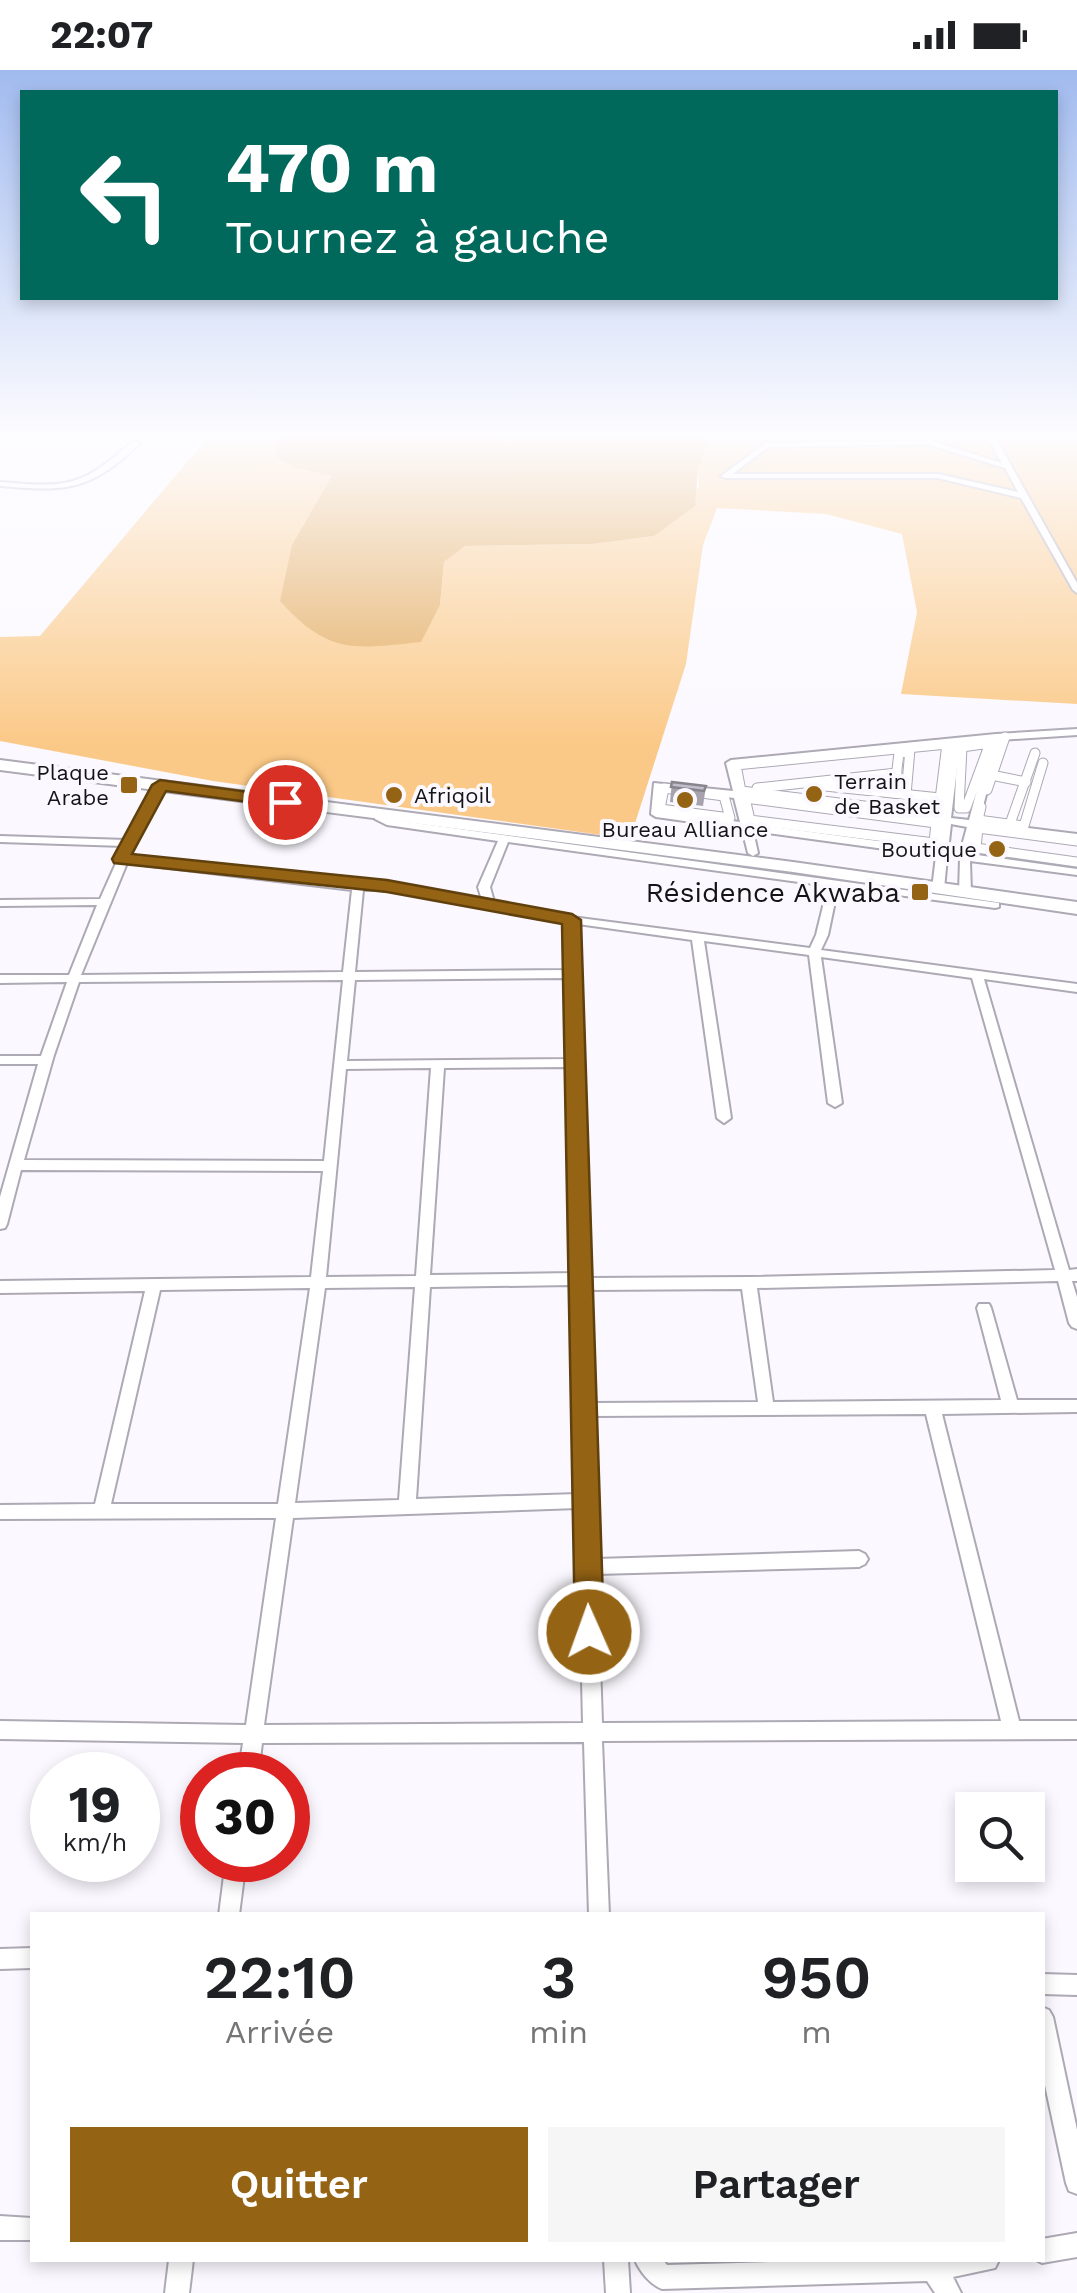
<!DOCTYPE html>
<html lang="fr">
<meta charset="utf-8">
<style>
:root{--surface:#fff;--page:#f6f6f6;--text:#202124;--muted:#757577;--accent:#946314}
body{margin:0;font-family:"Work Sans",sans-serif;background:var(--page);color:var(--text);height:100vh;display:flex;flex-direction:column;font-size:38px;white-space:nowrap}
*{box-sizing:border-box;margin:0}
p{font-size:32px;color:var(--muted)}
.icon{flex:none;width:55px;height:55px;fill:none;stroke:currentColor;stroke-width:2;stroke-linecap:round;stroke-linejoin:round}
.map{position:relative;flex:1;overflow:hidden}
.side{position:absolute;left:30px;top:1842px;width:1015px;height:350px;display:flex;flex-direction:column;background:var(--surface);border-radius:0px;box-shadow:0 5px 15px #0003}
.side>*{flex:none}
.top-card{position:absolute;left:20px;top:20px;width:1038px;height:210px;border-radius:0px;box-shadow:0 5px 15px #0003;background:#00695c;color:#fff;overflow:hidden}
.fabs{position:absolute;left:955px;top:1722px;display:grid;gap:20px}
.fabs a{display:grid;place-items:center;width:90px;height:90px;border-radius:0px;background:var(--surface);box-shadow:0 5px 15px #0003;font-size:50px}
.speed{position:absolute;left:30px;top:1682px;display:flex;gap:20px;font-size:50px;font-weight:700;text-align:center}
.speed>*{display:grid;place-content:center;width:130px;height:130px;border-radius:50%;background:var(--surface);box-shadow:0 5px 15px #0003;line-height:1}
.speed small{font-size:25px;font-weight:400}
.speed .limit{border:15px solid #d22;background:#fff;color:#111}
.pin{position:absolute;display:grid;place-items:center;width:85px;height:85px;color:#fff;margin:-42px;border:5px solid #fff;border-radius:50%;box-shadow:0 2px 10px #0007}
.me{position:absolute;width:110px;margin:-55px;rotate:358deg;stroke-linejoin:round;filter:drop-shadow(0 0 8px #0008)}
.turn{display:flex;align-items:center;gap:35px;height:210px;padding:0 40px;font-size:45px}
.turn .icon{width:130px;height:130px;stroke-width:2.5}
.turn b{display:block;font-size:70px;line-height:85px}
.eta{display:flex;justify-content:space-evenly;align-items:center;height:170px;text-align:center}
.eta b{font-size:60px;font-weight:600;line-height:70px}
.cta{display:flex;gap:20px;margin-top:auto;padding:20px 40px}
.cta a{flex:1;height:115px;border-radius:0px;background:var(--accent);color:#fff;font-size:40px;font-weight:600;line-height:115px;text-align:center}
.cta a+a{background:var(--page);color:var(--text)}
.status{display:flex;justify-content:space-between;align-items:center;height:70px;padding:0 50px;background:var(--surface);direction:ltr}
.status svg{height:28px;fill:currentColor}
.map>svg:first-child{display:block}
.green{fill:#fbc987}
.forest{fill:#e3a959}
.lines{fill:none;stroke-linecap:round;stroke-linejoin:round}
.pedestrian-casing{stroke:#ada9b5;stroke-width:11}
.minor-casing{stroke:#ada9b5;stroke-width:4}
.primary-casing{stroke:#ada9b5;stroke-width:4}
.pedestrian{stroke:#fff;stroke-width:9}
.minor{fill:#fff;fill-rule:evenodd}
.primary{fill:#fff;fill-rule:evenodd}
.wall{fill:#a7a3ae}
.building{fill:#c2bdca;stroke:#88848d;stroke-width:2.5}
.route{fill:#946314;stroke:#60400d;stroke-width:2.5}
.poi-dot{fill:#946314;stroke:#fbf9ff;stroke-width:4}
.labels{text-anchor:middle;stroke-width:8;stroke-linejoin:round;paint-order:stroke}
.far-poi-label{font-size:22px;fill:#141317;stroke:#fbf9ff;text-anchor:end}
.poi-label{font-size:28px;fill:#141317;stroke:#fbf9ff;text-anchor:end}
</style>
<div class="status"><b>22:07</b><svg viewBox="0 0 49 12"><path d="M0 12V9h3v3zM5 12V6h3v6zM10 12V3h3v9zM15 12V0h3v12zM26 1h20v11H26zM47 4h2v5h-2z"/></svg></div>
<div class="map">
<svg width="1077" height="2223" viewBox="0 0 1077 2223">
<rect width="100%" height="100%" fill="#fbf9ff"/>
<path class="green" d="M 210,365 L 276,365 L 276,387 L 297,398 L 332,406 L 319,430 L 440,535 L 444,492 L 464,476 L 593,474 L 654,466 L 699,417 L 698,399 L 710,365 L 1077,365 L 1077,634 L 901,624 L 917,542 L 902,464 L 826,444 L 717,438 L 703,475 L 686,594 L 630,769 L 213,711 L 0,671 L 0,567 L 40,566 Z"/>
<path class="forest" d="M 276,365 L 710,365 L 698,399 L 695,436 L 654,466 L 593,474 L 465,476 L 444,492 L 440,535 L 421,572 C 353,579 329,585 280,531 L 292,475 L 332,406 L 297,398 L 276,387 Z"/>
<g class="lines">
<defs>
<g id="pedestrian">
<path d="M 990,673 L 966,738 L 959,738 L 962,677 Z"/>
<path d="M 947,674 L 938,745 L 741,721 L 736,695 Z"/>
<path d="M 991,705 L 1026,712"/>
<path d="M 825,716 L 940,728"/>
<path d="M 664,718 L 724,726 L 730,748 L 660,739 Z"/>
<path d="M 757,718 L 897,703"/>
<path d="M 987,720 L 1005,667"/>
<path d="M 894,723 L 899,683 L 909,682"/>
<path d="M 906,725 L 910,679"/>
<path d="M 745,728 L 936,753 L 934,773 L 750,750 Z"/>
<path d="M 981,737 L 978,750 L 1024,756 L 1043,693"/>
<path d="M 1010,754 L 1035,683"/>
<path d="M 1077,771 L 978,758 L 976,778 L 1077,792"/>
</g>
<g id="minor">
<path d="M 986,365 L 994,365 L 1077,513 L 1077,523 L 1073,520 L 1021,428 L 938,408 L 725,408 L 721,406 L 766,373 L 918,371 L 915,369 L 919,367 L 1002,393 ZM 927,374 L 1005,398 L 1018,422 L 938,404 L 733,404 L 768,377 Z"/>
<path d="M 133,371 L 140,373 C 91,421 66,422 0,416 L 0,412 C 69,418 81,417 133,371 Z"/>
<path d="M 1077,659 L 1077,665 L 1000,670 L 979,752 L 1077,764 L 1077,770 L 977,758 L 970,784 L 1077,799 L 1077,805 L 970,791 L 971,823 L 965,826 L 959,823 L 960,789 L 947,787 L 944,819 L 938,822 L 932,819 L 936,786 L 753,761 L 758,783 L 753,786 L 748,783 L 742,759 L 656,747 L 651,744 L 654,713 L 733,721 L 726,693 L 731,690 L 996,664 ZM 990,671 L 969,750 L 951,748 L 960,673 ZM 950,674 L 941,747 L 743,722 L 737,695 ZM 663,719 L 734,728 L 740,752 L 661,742 ZM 745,729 L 940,753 L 937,779 L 751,754 ZM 951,754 L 967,757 L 960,783 L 948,781 Z"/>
<path d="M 160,712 L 165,715 L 130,787 L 358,814 L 387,813 L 482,830 L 478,817 L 498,771 L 387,755 L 375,749 L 375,743 L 380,740 L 384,741 L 385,747 L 393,750 L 999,833 L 999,837 L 995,838 L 838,817 L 828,865 L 821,880 L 1077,914 L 1077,922 L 984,909 L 1069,1200 L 1077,1199 L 1077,1211 L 1072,1211 L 1077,1227 L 1077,1259 L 1072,1257 L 1069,1253 L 1058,1211 L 757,1218 L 773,1332 L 1001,1330 L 977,1238 L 979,1234 L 989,1234 L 991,1238 L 1017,1330 L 1077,1330 L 1077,1342 L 942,1344 L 1019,1651 L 1077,1651 L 1077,1669 L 602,1671 L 609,1845 L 589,1845 L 584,1672 L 262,1673 L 258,1705 L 238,1705 L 243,1673 L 0,1669 L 0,1651 L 246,1655 L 276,1448 L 0,1449 L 0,1435 L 95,1434 L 145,1221 L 0,1223 L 0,1211 L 311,1207 L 323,1101 L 21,1100 L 7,1154 L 5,1158 L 0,1159 L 0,1127 L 38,994 L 0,994 L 0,986 L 41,986 L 67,912 L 0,913 L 0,905 L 69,905 L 97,835 L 0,836 L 0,830 L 100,829 L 117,791 L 116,789 L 124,776 L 0,772 L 0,766 L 127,770 L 155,715 ZM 508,772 L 828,816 L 816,865 L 810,878 L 572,847 L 494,832 L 490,817 ZM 127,793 L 352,820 L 343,902 L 81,905 ZM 387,819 L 566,852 L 567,900 L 355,902 L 363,820 ZM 578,854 L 692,870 L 717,1048 L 724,1053 L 731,1048 L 704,871 L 809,885 L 828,1033 L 835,1037 L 842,1033 L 821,887 L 972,908 L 1055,1200 L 749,1207 L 588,1208 ZM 568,908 L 570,989 L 347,991 L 355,910 ZM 343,910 L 324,1091 L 24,1090 L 54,985 L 79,912 ZM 570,997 L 574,1203 L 430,1205 L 444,998 ZM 431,998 L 416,1206 L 326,1207 L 346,999 ZM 572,1215 L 574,1218 L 578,1424 L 416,1429 L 430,1217 ZM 415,1217 L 399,1430 L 295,1433 L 325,1218 ZM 310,1218 L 278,1434 L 111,1434 L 160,1220 ZM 742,1219 L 758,1332 L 592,1333 L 589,1220 ZM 926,1344 L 1001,1651 L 602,1653 L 597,1504 L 859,1497 L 865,1494 L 868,1489 L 865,1484 L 859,1481 L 596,1489 L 592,1346 ZM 578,1438 L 583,1653 L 264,1655 L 293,1448 Z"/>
<path d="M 226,1790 L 246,1790 L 239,1845 L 219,1845 Z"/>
<path d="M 32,1878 L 32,1898 L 0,1899 L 0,1879 Z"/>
<path d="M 1042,1904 L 1077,1905 L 1077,1925 L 1042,1924 Z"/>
<path d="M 1042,1937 L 1049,1940 L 1053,1947 L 1077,2060 L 1077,2124 L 1069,2121 L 1066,2113 L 1042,2001 Z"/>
<path d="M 0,2146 L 32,2148 L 32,2170 L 0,2170 Z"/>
<path d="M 1077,2163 L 1077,2187 L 1042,2193 L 1036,2190 L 1042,2190 L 1042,2169 Z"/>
<path d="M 169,2190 L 193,2190 L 189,2223 L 165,2223 Z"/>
<path d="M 604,2190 L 628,2190 L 630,2223 L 606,2223 Z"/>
<path d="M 635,2190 L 663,2190 L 667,2195 L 840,2190 L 999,2190 L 995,2198 L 953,2207 L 961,2223 L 935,2223 L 927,2211 L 662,2219 C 650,2214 640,2202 635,2190 Z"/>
</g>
<path id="primary" d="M 0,690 L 793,792 L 1077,832 L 1077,844 L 793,802 L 0,700 Z"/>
</defs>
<use href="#pedestrian" class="pedestrian-casing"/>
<use href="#minor" class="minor-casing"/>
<use href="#primary" class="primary-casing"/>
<use href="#pedestrian" class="pedestrian"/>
<use href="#minor" class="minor"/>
<use href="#primary" class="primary"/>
</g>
<path class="wall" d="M 672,712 L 706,716 L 703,736 L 670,732 Z"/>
<path class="building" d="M 672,712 L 706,716 L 704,721 L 671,717 Z"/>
<linearGradient id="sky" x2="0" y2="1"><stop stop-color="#a1bbef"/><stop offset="0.54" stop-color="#fdfcff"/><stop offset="1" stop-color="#fdfcff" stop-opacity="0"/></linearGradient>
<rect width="1077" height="676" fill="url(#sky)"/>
<path class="route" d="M 160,710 L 285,727 L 294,732 L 285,737 L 166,721 L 132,784 L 387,810 L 572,844 L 581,850 L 604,1562 L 600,1572 L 589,1576 L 579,1572 L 575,1562 L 562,854 L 387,822 L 114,793 L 112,789 L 152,715 Z"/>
<g class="poi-dot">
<rect x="119" y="705" width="20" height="20" rx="5"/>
<circle cx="814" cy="724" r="10"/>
<circle cx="394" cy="725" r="10"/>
<circle cx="685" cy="730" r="10"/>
<circle cx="997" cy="779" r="10"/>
<rect x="910" y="812" width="20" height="20" rx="5"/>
</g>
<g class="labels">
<g class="far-poi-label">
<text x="109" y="710">Plaque<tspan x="109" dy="25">Arabe</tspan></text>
<text x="834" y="719" text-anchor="start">Terrain<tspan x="834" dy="25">de Basket</tspan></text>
<text x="414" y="733" text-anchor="start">Afriqoil</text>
<text x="685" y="767" text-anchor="middle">Bureau Alliance</text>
<text x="977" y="787">Boutique</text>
</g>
<g class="poi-label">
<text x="900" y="832">Résidence Akwaba</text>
</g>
</g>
</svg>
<div class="fabs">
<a><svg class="icon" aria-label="search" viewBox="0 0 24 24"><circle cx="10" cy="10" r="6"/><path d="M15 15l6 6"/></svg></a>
</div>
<div class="speed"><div>19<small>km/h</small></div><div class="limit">30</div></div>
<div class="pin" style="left:285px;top:732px;background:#d93025"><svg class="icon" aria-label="arrive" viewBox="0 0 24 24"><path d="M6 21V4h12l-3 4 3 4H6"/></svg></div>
<svg class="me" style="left:589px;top:1562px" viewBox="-20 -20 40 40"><circle r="17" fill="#946314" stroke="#fff" stroke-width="3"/><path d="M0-11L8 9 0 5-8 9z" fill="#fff"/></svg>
<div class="top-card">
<div class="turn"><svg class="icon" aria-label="left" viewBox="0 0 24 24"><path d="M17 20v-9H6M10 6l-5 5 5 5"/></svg><div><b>470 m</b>Tournez à gauche</div></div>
</div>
<section class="side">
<div class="eta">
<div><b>22:10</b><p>Arrivée</p></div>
<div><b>3</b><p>min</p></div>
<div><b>950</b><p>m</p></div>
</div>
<div class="cta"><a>Quitter</a><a>Partager</a></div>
</section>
</div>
